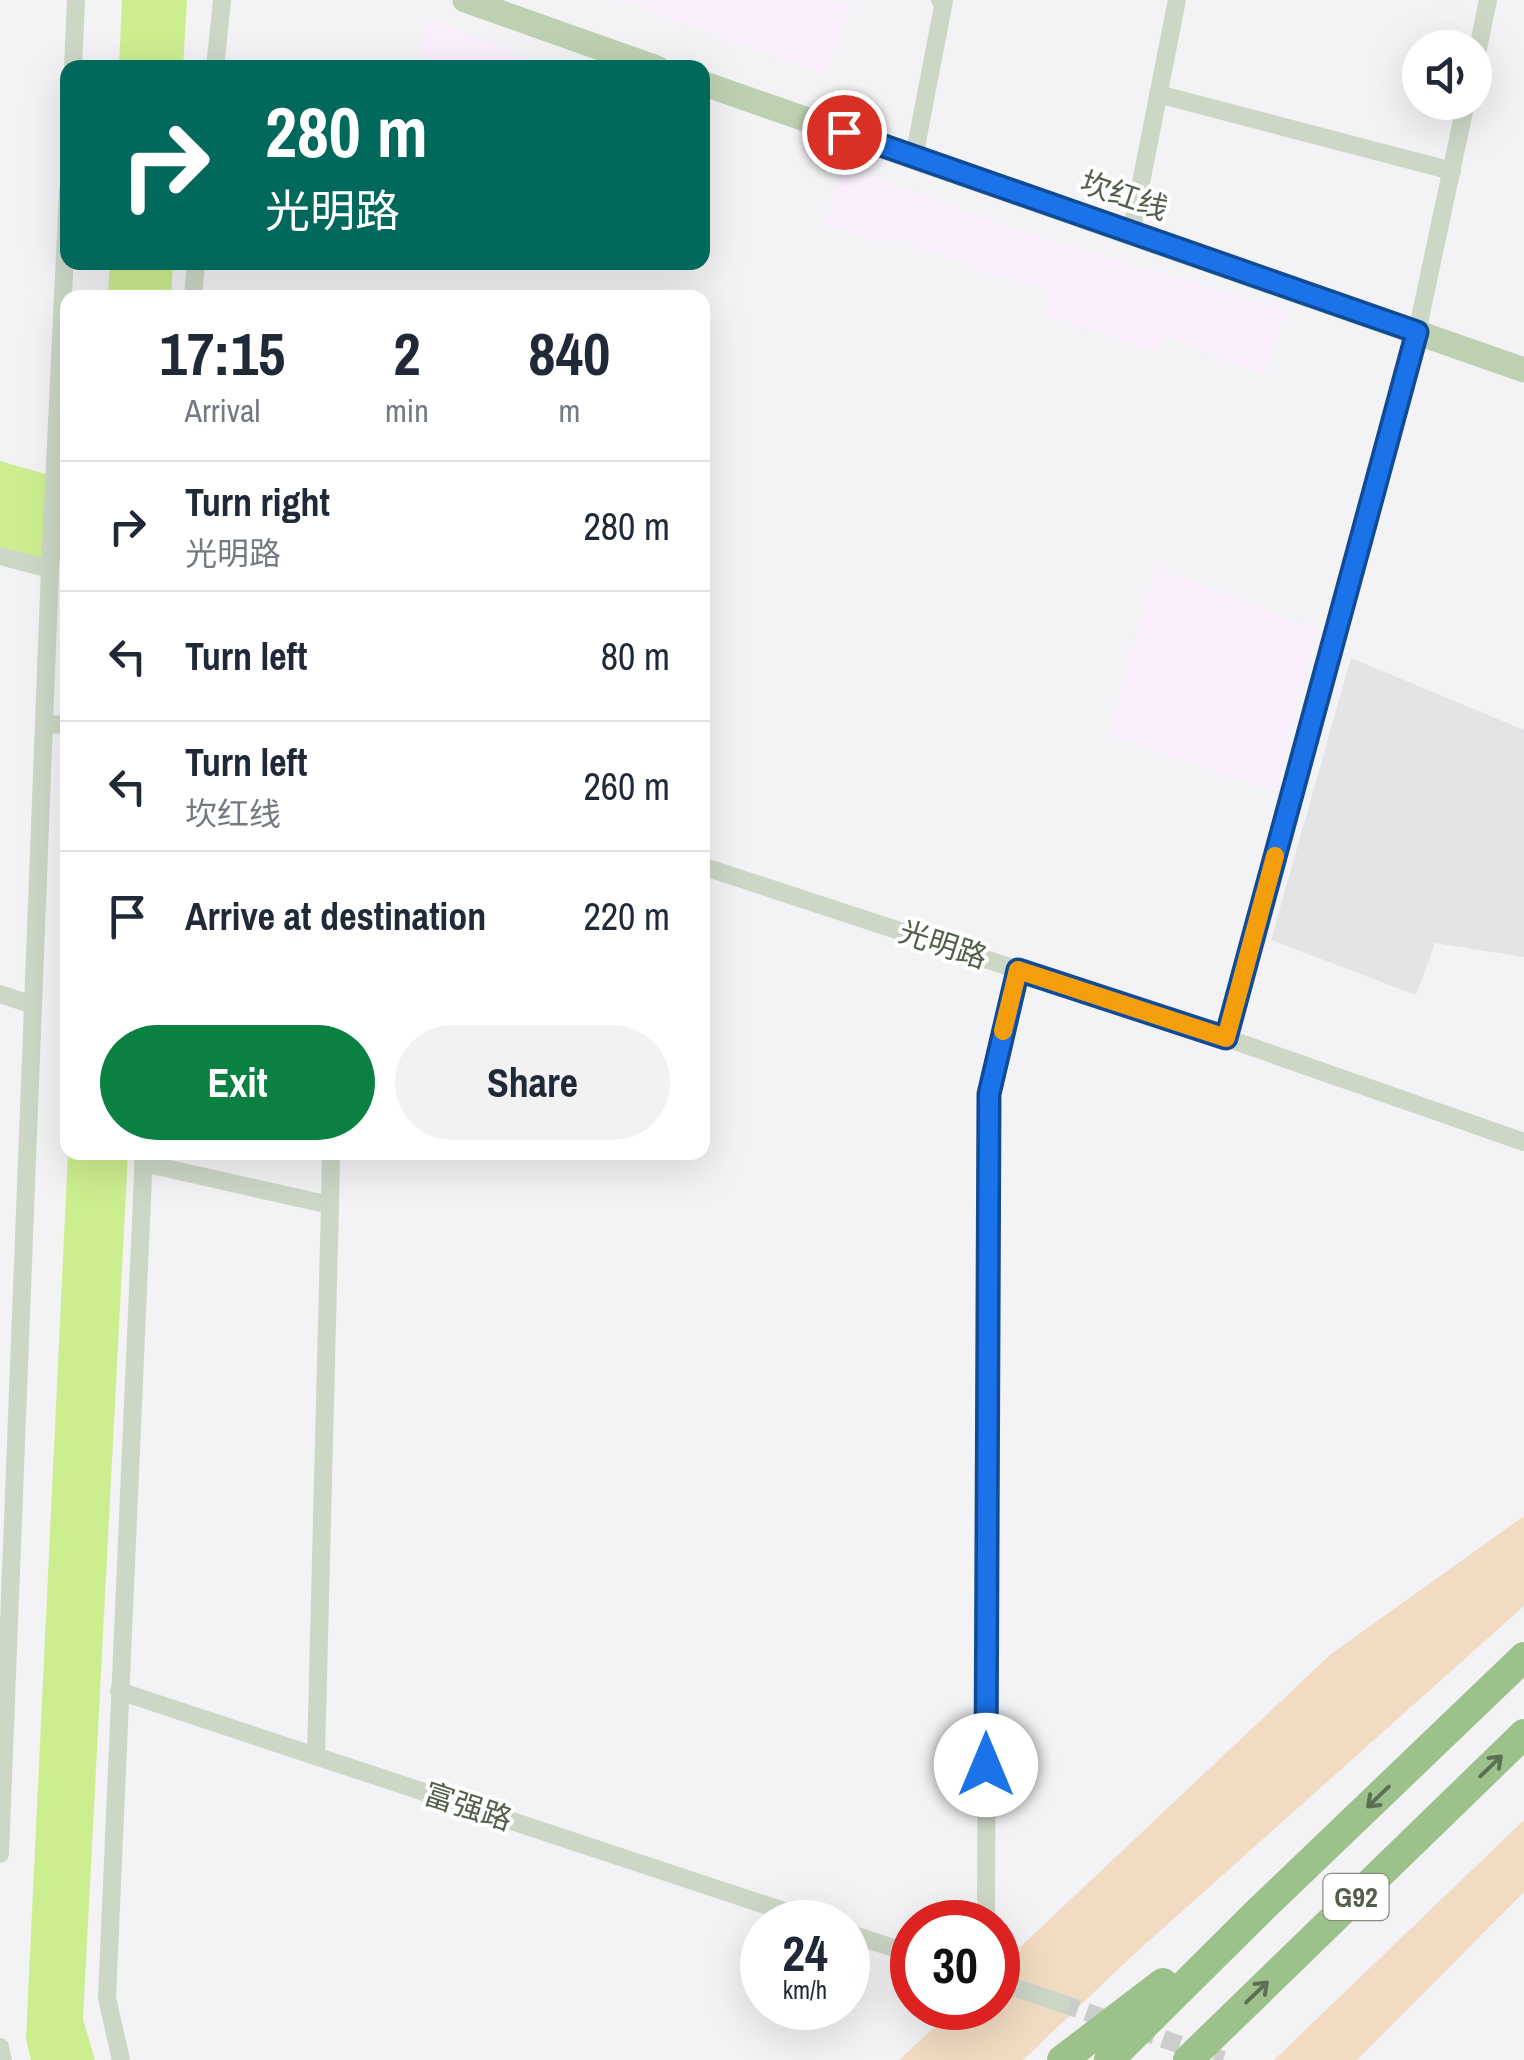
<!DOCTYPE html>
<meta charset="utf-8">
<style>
:root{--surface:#fff;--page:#f2f2f3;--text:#1f2937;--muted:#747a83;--line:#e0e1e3;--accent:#0b8043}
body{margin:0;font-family:"Archivo Narrow","Noto Sans SC",sans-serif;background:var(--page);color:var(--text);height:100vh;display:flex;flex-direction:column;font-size:38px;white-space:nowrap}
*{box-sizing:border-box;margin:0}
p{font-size:32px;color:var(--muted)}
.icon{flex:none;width:55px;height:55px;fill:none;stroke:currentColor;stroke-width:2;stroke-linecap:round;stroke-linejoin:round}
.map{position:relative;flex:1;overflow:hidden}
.side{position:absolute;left:60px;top:290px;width:650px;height:870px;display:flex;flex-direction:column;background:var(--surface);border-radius:20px;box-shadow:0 10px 40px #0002}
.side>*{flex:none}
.hud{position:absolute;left:60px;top:60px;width:650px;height:210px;border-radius:20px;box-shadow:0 10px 40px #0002;background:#00695c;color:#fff;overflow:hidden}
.fabs{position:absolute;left:1402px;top:30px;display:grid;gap:20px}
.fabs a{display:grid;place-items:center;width:90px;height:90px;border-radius:50%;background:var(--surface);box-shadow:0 10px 40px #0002;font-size:50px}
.speed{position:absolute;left:740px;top:1900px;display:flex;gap:20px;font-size:50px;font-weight:700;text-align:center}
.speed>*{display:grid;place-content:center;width:130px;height:130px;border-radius:50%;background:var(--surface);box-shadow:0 10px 40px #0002;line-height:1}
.speed small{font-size:25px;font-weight:400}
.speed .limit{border:15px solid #d22;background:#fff;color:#111}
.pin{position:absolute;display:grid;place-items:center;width:85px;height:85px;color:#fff;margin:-42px;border:5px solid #fff;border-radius:50%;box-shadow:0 2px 10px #0007}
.me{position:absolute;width:110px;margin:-55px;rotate:0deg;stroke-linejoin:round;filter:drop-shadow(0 0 8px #0008)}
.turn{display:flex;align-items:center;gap:35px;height:210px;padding:0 40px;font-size:45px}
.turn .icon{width:130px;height:130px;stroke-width:2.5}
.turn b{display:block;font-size:70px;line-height:85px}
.eta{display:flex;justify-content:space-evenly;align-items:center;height:170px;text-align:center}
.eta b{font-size:60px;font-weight:800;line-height:70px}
.action{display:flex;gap:20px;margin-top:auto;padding:20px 40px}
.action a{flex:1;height:115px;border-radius:60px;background:var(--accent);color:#fff;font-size:40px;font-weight:800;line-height:115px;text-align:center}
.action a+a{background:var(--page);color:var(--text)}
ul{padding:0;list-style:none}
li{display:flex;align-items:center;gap:30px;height:130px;padding:0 40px;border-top:2px solid var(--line)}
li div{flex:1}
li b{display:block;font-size:38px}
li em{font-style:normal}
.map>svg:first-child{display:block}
.commercial{fill:#fbeefd}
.education{fill:#e4e4e6}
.green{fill:#f1dbc2}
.water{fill:#ccee8f}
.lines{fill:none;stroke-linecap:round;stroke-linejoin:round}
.street-tunnel{stroke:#cbceca;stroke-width:18;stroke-dasharray:18 9;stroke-linecap:butt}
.street{stroke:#ccd7c6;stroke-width:18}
.primary{stroke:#bdd1b2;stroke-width:25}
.highway{stroke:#9dc18a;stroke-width:30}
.oneway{stroke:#5d6f54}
.route-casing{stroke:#114b97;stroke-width:25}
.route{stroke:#1a73e8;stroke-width:18}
.slow{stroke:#f59e0b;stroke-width:18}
.labels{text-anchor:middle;stroke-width:8;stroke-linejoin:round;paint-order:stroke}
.shield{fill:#fff;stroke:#869080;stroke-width:2.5}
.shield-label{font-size:28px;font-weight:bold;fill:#52604a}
.street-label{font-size:30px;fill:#52604a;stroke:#fff}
</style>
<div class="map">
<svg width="1524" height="2060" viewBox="0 0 1524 2060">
<rect width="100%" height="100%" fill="#f3f2f5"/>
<g class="commercial">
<path d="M 620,0 L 830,0 L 851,6 L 824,74 Z"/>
<path d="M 430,18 L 542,65 L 551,67 L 452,67 L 420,54 Z"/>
<path d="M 841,165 L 1019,231 L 1286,310 L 1263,375 L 1166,335 L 1154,350 L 1046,315 L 1052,290 L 1000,277 L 890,236 L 883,245 L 826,224 Z"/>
<path d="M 1156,567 L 1315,630 L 1274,792 L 1109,734 Z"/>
</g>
<path class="education" d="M 1351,658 L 1524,730 L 1524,957 L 1435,943 L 1416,995 L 1271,940 Z"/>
<g class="green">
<path d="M 1524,1516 L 1524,1606 L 1132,1956 L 1023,2060 L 899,2060 L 955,2008 L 998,2008 L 998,1968 L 1331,1654 Z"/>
<path d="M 1524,1820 L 1524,1892 L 1357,2060 L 1274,2060 Z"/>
</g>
<g class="water">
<path d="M 122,0 L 187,0 L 183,67 L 119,67 Z"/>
<path d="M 110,263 L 173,263 L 171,297 L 108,297 Z"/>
<path d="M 0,461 L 67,480 L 67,566 L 0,547 Z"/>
<path d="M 68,1153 L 128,1153 L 83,2019 L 95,2060 L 31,2060 L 26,2039 Z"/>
</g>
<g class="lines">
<path class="street-tunnel" d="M 1061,2003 L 1223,2060"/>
<g class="street">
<path d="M 1475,63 L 1488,0"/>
<path d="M 73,68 L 76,0"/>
<path d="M 215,68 L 222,0"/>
<path d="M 1158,94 L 1452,171"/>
<path d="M 914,157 L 944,1 L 940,0"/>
<path d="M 1131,233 L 1177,0"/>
<path d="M 193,298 L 196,262"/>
<path d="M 0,556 L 50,569"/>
<path d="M 44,724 L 68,725"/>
<path d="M 702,866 L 1226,1038 L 1524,1142"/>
<path d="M 0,994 L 33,1005"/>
<path d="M 1226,1038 L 1417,332 L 1466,102"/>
<path d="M 143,1163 L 330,1205 L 316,1756"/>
<path d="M 330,1205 L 331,1152"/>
<path d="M 119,1691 L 817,1922"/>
<path d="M 0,1854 L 50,569 L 68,191"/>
<path d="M 986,1922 L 989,1094 L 1018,970"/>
<path d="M 848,1933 L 912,1954"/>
<path d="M 998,1982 L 1061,2003"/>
<path d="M 0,2047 L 3,2060"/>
<path d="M 121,2060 L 107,1998 L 144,1152"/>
</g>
<g class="primary">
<path d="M 465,0 L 657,68"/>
<path d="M 702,83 L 1524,370"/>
</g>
<g class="highway">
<path d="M 1062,2060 L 1163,1983"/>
<path d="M 1109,2060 L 1258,1912 L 1524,1657"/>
<path d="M 1188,2060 L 1524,1734"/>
</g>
</g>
<defs><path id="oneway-shaft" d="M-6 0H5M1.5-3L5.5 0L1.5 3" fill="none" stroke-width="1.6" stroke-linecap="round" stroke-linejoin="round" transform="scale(2.5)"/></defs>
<g class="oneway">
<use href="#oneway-shaft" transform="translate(1491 1766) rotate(-44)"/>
<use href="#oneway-shaft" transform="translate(1378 1797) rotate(136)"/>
<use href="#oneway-shaft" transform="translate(1257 1992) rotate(-44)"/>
</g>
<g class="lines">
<defs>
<path id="route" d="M 844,132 L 1417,332 L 1226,1038 L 1018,970 L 989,1094 L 986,1765"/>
</defs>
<use href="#route" class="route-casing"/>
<use href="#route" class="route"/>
<path class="slow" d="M 1003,1031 L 1018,970 L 1226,1038 L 1275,856"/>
</g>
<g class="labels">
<rect class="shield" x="1323.5" y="1874" width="65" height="46" rx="8"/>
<g class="shield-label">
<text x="1356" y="1907">G92</text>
</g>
<g class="street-label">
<text transform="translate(1124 196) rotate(19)" y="10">坎红线</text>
<text transform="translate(943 945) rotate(18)" y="10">光明路</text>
<text transform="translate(468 1807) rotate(18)" y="10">富强路</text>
</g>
</g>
</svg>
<div class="fabs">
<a><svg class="icon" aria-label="sound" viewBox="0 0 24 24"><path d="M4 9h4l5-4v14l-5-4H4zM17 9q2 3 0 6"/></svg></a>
</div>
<div class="speed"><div>24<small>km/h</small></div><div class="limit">30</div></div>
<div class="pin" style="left:844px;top:132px;background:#d93025"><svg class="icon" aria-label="arrive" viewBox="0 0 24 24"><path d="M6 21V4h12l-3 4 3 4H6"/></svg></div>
<svg class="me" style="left:986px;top:1765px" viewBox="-20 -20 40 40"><circle r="19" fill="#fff"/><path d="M0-13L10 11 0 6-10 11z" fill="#1a73e8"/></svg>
<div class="hud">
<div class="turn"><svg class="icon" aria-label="right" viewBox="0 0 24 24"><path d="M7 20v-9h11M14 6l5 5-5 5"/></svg><div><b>280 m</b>光明路</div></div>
</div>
<section class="side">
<div class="eta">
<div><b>17:15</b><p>Arrival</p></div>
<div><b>2</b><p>min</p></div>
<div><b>840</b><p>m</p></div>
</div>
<ul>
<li><svg class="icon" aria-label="right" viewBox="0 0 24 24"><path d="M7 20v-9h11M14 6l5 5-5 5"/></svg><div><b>Turn right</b><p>光明路</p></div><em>280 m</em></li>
<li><svg class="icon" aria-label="left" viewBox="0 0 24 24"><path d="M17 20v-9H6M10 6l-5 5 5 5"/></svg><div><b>Turn left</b></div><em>80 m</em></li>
<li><svg class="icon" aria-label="left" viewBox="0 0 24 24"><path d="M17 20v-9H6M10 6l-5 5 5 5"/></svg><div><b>Turn left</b><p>坎红线</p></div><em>260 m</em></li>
<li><svg class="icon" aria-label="arrive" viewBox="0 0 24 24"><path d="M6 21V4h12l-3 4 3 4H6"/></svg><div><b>Arrive at destination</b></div><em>220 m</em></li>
</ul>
<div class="action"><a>Exit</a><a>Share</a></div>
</section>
</div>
